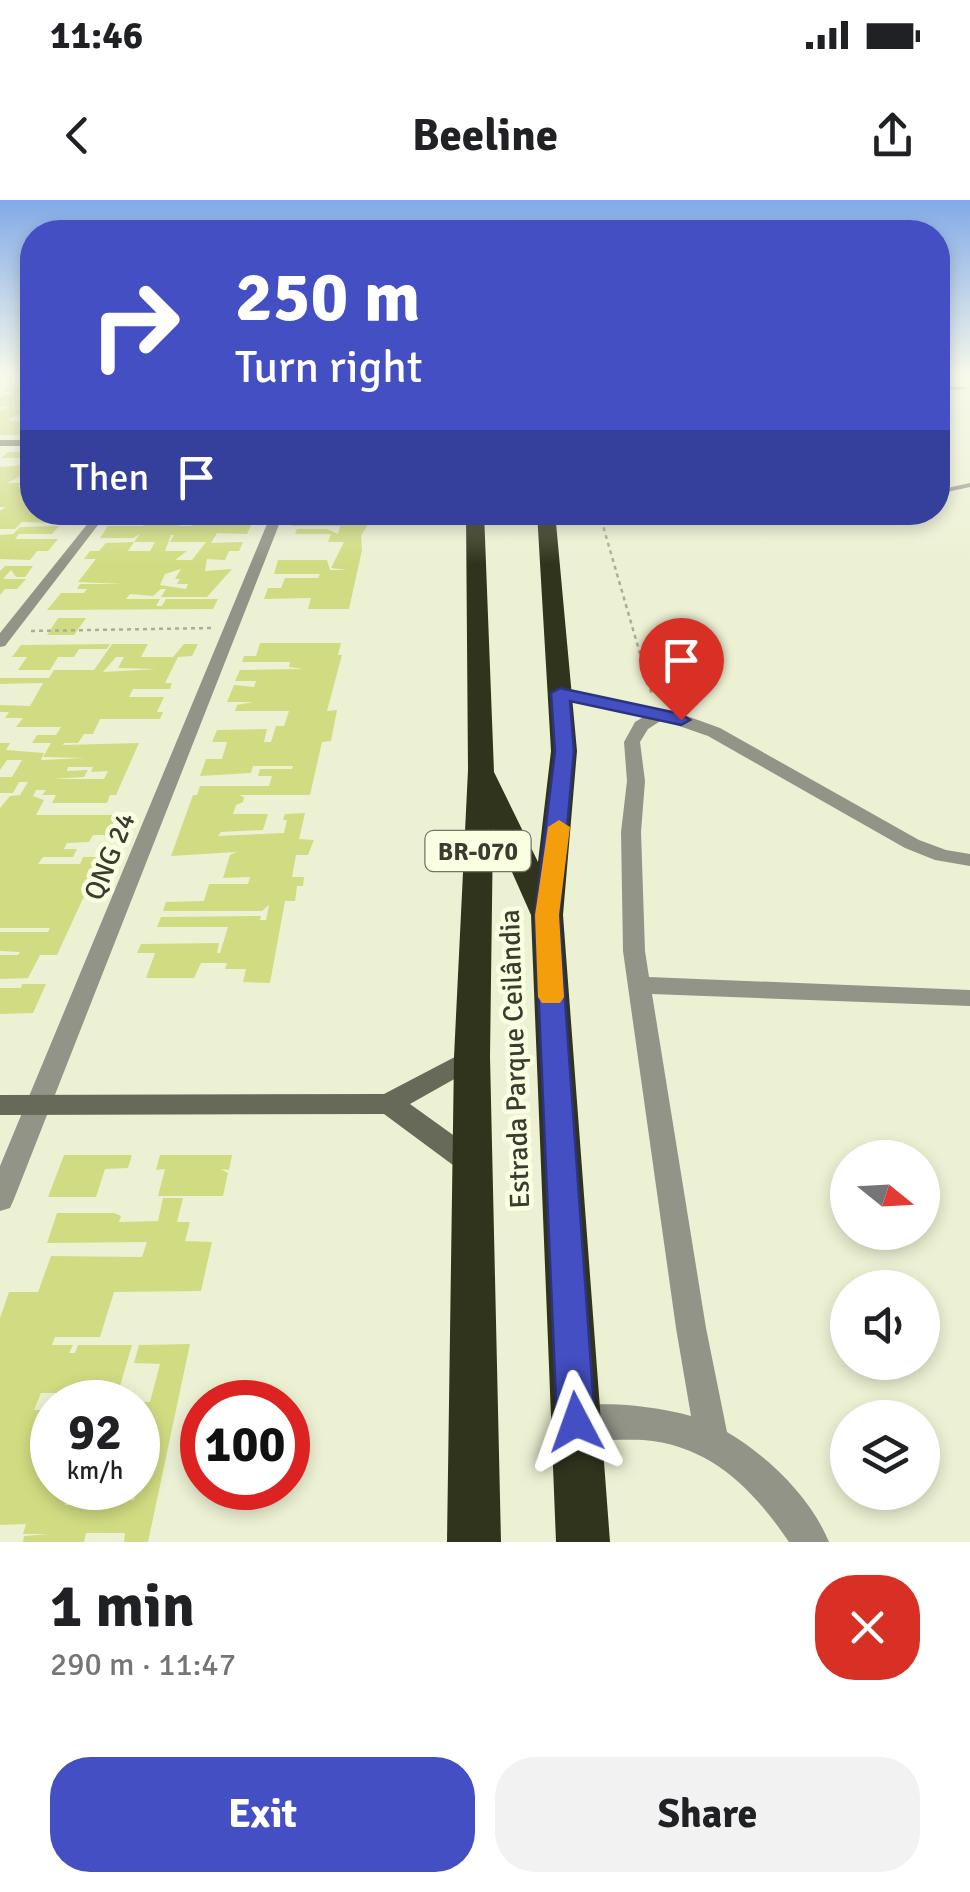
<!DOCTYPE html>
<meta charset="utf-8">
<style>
:root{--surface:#fff;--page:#f2f2f2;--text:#202124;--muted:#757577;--accent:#434fc3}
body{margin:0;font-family:Signika,sans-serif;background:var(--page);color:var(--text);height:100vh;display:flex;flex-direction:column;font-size:38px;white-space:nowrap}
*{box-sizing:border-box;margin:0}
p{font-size:32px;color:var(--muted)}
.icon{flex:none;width:55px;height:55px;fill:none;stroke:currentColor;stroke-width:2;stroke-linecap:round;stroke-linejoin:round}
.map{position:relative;height:1342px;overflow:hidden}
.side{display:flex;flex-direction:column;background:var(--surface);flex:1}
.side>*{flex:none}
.hud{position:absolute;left:20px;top:20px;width:930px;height:305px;border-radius:40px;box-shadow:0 5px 15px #0003;background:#434fc3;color:#fff;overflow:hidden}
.needle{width:65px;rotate:108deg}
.controls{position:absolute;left:830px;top:940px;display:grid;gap:20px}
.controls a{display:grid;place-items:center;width:110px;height:110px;border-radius:50%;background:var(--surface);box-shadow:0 5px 15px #0003;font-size:50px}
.speed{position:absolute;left:30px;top:1180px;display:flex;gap:20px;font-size:50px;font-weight:700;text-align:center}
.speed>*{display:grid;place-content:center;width:130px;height:130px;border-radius:50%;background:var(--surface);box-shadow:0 5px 15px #0003;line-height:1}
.speed small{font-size:25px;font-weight:400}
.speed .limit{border:15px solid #d22;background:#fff;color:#111}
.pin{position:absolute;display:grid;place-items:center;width:85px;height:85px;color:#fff;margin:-102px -42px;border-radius:50% 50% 50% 0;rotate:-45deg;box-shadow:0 0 10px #0007}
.pin .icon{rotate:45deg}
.me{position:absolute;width:110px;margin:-55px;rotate:356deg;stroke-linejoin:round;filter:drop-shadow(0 0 8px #0008)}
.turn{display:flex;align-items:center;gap:35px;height:210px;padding:0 50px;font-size:45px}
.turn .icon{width:130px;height:130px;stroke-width:2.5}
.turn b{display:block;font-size:70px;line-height:85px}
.then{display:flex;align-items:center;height:95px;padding:0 50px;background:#0003;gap:20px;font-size:38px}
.round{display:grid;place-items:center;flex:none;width:105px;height:105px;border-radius:40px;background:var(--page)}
.head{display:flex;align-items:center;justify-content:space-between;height:170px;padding:0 50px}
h1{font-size:60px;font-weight:800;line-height:75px}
.button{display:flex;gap:20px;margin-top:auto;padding:20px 50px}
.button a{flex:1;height:115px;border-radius:40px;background:var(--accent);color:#fff;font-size:40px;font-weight:800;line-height:115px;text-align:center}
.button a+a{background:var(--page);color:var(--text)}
.status{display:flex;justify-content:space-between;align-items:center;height:70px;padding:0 50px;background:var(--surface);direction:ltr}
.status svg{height:28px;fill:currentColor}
header{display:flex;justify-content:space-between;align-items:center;height:130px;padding:0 50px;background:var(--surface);font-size:45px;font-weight:800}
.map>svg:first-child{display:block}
.building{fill:#d1dc82;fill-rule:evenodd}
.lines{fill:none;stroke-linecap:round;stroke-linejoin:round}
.path{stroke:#abae97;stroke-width:2.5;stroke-dasharray:4 4;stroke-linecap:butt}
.lane{fill:#929488;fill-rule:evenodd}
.street{fill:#929488;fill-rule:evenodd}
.secondary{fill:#676a59;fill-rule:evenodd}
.highway{fill:#31341c;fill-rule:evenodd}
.route{fill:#434fc3;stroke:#2c337f;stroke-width:2.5}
.slow{fill:#f59e0b}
.labels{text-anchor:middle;stroke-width:9;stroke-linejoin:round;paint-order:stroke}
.shield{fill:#faffe1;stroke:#747665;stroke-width:2.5}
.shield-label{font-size:25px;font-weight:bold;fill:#3a3c30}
.street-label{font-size:28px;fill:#3a3c30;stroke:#faffe1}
</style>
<div class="status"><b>11:46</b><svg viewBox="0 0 49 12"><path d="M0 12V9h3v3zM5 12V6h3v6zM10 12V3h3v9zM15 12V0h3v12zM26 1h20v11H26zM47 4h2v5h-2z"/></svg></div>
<header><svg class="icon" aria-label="back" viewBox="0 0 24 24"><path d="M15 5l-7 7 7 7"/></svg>Beeline<svg class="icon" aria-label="share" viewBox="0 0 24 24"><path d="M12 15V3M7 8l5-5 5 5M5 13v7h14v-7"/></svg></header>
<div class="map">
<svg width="970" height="1342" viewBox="0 0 970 1342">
<rect width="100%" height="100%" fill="#edf1d3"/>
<g class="building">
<path d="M 9,176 L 32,176 L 32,194 L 27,197 L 32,196 L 32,201 L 24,207 L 32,204 L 32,215 L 15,215 L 9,220 L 23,223 L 32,220 L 32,235 L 0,235 L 0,210 L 11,206 L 0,206 L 0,198 L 14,192 L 3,192 L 6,190 L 0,188 L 29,184 L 4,180 Z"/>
<path d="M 32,251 L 32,263 L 29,266 L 32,266 L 29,270 L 32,270 L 7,283 L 21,283 L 17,287 L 25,287 L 32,283 L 32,308 L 28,311 L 57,312 L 41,319 L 69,320 L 66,323 L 22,322 L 15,329 L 0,329 L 0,311 L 6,307 L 0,307 L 0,267 L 23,265 L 32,258 L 1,258 L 8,252 Z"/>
<path d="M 130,312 L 172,312 L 169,317 L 153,319 L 171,323 L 174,318 L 184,318 L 179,326 L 192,326 L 195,322 L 182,322 L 187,312 L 199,312 L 196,318 L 221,318 L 224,312 L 243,312 L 239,318 L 254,318 L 247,334 L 217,333 L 211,343 L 243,342 L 239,351 L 229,351 L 225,360 L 207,359 L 205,371 L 232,369 L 207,397 L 161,397 L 166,389 L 161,389 L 153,396 L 130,394 L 126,399 L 160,399 L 156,406 L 162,406 L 166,399 L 218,399 L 213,409 L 47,410 L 61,393 L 84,393 L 87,389 L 77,389 L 80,384 L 123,384 L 78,382 L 96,359 L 84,359 L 90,351 L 99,351 L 106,343 L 134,342 L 128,351 L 150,351 L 155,342 L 134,342 L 140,334 L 133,338 L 100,338 L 108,326 L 143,326 L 144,323 L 122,323 ZM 171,335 L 174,335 L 170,342 L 206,342 L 192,360 L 175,360 L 187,351 L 165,351 ZM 181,369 L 175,379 L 180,379 L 177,384 L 188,384 L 186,389 L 160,385 L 165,374 Z"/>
<path d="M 297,312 L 375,312 L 361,336 L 362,350 L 349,409 L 308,409 L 311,398 L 264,399 L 268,388 L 281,388 L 285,378 L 318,378 L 320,374 L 274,374 L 278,360 L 327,360 L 330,370 L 347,370 L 331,368 L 344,342 L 328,342 L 331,334 L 295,334 L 297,329 L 327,329 L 338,334 L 340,326 L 292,326 Z"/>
<path d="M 59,326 L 52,334 L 19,334 L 15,339 L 58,339 L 48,351 L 37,351 L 30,360 L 0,359 L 0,335 L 13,334 L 20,327 Z"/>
<path d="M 5,366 L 33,366 L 25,377 L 16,377 L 11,370 L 3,379 L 26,379 L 17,389 L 5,389 L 0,395 L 0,371 Z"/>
<path d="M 58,418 L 86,418 L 74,435 L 47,435 Z"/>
<path d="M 260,443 L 341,443 L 338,455 L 342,455 L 327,511 L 337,510 L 331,541 L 322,542 L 310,595 L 239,595 L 244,597 L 243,602 L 236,605 L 233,614 L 268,614 L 263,630 L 221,632 L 218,636 L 284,633 L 287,620 L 283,620 L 285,614 L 305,613 L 299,639 L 314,640 L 308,655 L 296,655 L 292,677 L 304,677 L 303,686 L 297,686 L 295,701 L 285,701 L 270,783 L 243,782 L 246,769 L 225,769 L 227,763 L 201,763 L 194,778 L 146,778 L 155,753 L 137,753 L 141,744 L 219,743 L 217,753 L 220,753 L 228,727 L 157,727 L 161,717 L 261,716 L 260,720 L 266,720 L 269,705 L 262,711 L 163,711 L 166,702 L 204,701 L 209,684 L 248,684 L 250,677 L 223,678 L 230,655 L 237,652 L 171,656 L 193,595 L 197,595 L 200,586 L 269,586 L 272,576 L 258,576 L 260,569 L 292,569 L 293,566 L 253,566 L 251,573 L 200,576 L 206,559 L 222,559 L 227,542 L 212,542 L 217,530 L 267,529 L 264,542 L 271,542 L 276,526 L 284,526 L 289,511 L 235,511 L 237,505 L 253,502 L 227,502 L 234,485 L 254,487 L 256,481 L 235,481 L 240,470 L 303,469 L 289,467 L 290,462 L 242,462 L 244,456 L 256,456 Z"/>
<path d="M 110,444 L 107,449 L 79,449 L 74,457 L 58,457 L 50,470 L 18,470 L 27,457 L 12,457 L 21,445 Z"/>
<path d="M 112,444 L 148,444 L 141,457 L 173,457 L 184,444 L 198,444 L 192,456 L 178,457 L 165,483 L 172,483 L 170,489 L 133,489 L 129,497 L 164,497 L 157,512 L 163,512 L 160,519 L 100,519 L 93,534 L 84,534 L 78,543 L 64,543 L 63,545 L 139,543 L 116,595 L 110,595 L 107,603 L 52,603 L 56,595 L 42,595 L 46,590 L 36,590 L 33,596 L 44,600 L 36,615 L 121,615 L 112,635 L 93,635 L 89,642 L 67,643 L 64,649 L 77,649 L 73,657 L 43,657 L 38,664 L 80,664 L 83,657 L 102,657 L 57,755 L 40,755 L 28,778 L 0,779 L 0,755 L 18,755 L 20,752 L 0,751 L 0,732 L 48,732 L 50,728 L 0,728 L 0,608 L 10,596 L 20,595 L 28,582 L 19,582 L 13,593 L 0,593 L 0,577 L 12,577 L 22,560 L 7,560 L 0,570 L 0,543 L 10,543 L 6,550 L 44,553 L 41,560 L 85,558 L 43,557 L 51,543 L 32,543 L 37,535 L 56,535 L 61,527 L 16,527 L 23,518 L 5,518 L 9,512 L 0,512 L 0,505 L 30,506 L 43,483 L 0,484 L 0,478 L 49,478 L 54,470 L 94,470 ZM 116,457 L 124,457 L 118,468 L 156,469 L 103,472 ZM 68,567 L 93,567 L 91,572 L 108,571 L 104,579 L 52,579 L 84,577 L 88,570 L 67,571 Z"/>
<path d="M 22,784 L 46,784 L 33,813 L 0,814 L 0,788 L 21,788 Z"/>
<path d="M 64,955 L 132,955 L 128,968 L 105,969 L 96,997 L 48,997 Z"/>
<path d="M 160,955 L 232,955 L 229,970 L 221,969 L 228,973 L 223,996 L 158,996 L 165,969 L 156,970 Z"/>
<path d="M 163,998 L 183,998 L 177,1022 L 190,1022 L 185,1041 L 212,1042 L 201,1091 L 114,1092 L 100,1137 L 55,1137 L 52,1145 L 73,1145 L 69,1153 L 75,1153 L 78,1145 L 132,1145 L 118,1193 L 41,1193 L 34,1210 L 52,1210 L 52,1288 L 70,1288 L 65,1305 L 72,1305 L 73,1301 L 134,1300 L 135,1297 L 75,1297 L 78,1288 L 138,1288 L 138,1202 L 150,1202 L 160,1164 L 134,1163 L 139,1145 L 190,1144 L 148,1342 L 124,1342 L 125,1333 L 86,1333 L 84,1342 L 23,1342 L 24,1336 L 49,1334 L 23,1334 L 26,1324 L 0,1325 L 0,1118 L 9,1092 L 38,1092 L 51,1056 L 142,1057 L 147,1042 L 47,1043 L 57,1013 L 114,1013 L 121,1016 L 119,1022 L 158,1021 Z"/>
</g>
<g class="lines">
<g class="path">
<path d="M 599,312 L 652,495"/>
<path d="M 31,431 L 211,428"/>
</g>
<g class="lane">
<path d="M 938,187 L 964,187 L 967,189 L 938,191 Z"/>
<path d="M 970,283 L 970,287 L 938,294 L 938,290 Z"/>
</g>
<g class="street">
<path d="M 97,312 L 108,312 L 5,446 L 0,447 L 0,433 Z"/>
<path d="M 272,312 L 284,312 L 14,999 L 10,1008 L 0,1011 L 0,966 Z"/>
<path d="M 560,488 L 687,516 L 720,528 L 919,640 L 946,650 L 970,654 L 970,666 L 935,660 L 905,648 L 708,536 L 662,520 L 648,529 L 640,542 L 645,581 L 641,632 L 645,751 L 649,777 L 970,790 L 970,806 L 652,794 L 706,1128 L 727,1232 C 768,1256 811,1298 829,1342 L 789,1342 C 753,1289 710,1245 643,1240 C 618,1239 590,1243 566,1234 L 561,1222 L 566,1210 C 596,1198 660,1207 691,1216 L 676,1128 L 623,751 L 621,632 L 627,581 L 624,542 L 635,522 L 645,516 L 554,496 L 554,490 Z"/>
</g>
<g class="secondary">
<rect x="0" y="240" width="32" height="6"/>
<path d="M 472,848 L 481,850 L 484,857 L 481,864 L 410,904 L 481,955 L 484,963 L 481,971 L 471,974 L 461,971 L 384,914 L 0,915 L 0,895 L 384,894 Z"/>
</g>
<path class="highway" d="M 466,312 L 484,312 L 494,572 L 538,662 L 551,551 L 537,312 L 555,312 L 577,551 L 563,715 L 610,1342 L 556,1342 L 531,715 L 493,629 L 490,857 L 501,1342 L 447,1342 L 454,857 L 468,570 Z"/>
</g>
<linearGradient id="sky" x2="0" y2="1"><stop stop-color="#82aae8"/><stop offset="0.48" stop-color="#f7f9eb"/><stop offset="1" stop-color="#f7f9eb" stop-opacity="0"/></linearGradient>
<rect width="970" height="364" fill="url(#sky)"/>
<path class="route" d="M 560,488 L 681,514 L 690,520 L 681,525 L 570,501 L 574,551 L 559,715 L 595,1222 L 589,1235 L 576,1241 L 563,1235 L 557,1222 L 535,715 L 555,551 L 551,493 Z"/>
<path class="slow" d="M 559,620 L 570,627 L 559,715 L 564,797 L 560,803 L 542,803 L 538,797 L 535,715 L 548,627 Z"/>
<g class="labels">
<rect class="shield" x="425.5" y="631" width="105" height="40" rx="8"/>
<g class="shield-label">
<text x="478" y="660">BR-070</text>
</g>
<g class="street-label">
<text transform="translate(109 656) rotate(-68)" y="10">QNG 24</text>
<text transform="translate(514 859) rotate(-92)" y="10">Estrada Parque Ceilândia</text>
</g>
</g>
</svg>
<div class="controls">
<a><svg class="needle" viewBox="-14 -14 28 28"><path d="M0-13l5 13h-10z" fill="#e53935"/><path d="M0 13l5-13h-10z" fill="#757577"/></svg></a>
<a><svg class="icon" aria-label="sound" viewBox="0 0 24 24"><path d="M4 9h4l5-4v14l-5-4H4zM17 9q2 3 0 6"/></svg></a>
<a><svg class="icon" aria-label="layers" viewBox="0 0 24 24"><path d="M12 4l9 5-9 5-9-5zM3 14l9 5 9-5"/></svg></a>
</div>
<div class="speed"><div>92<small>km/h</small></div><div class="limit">100</div></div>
<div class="pin" style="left:681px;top:520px;background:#d93025"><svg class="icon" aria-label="arrive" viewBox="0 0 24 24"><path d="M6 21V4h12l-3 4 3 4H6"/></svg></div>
<svg class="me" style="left:576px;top:1222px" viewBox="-20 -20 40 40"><path d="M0-17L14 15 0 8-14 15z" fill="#434fc3" stroke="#fff" stroke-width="4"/></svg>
<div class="hud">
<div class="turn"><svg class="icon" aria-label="right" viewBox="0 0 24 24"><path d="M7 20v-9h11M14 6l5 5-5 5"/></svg><div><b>250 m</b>Turn right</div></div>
<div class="then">Then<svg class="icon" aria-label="arrive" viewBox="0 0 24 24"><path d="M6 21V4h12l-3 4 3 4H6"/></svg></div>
</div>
</div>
<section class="side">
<div class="head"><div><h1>1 min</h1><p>290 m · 11:47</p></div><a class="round" style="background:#d93025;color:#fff"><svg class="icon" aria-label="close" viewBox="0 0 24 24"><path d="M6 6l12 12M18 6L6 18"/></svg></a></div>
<div class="button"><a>Exit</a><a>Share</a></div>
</section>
